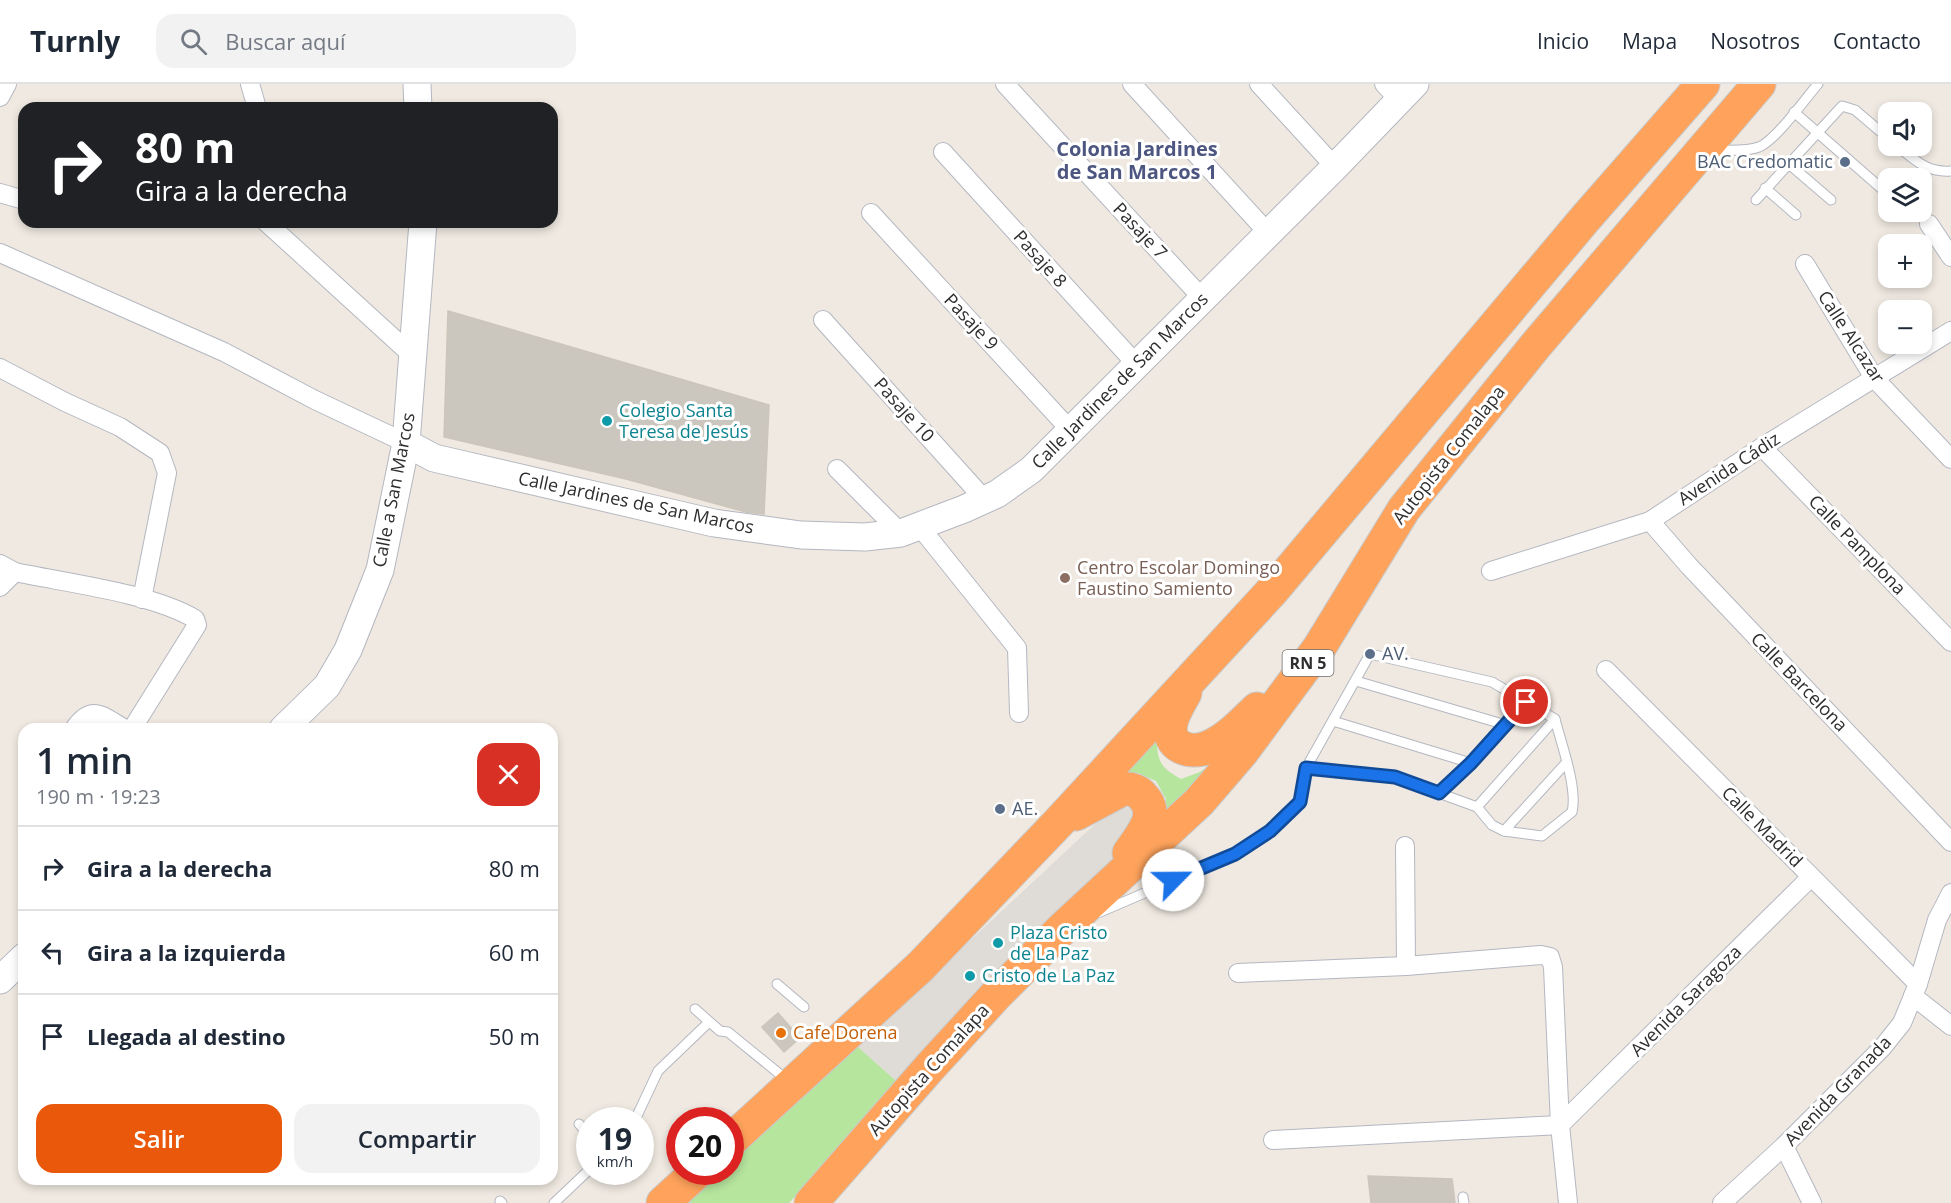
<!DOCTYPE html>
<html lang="es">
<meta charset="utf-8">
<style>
:root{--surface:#fff;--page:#f2f2f3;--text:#1f2937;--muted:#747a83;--line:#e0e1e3;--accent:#ea580c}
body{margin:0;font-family:"Open Sans",sans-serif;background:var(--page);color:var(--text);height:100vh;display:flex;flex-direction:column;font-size:22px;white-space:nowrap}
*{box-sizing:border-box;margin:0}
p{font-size:20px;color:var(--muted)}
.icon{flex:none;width:33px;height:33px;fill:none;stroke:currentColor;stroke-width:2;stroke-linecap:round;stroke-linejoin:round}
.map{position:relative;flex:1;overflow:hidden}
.panel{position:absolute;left:18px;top:639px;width:540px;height:462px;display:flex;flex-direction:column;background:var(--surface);border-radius:18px;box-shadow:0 3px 9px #0003}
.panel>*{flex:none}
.top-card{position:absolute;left:18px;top:18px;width:540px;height:126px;border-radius:18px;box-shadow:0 3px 9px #0003;background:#202124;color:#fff;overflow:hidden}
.tools{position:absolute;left:1878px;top:18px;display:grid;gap:12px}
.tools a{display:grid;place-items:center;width:54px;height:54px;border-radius:12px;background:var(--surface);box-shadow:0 3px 9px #0003;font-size:30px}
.speed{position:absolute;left:576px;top:1023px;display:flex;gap:12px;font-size:30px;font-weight:700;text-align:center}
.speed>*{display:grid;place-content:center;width:78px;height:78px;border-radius:50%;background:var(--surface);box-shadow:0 3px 9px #0003;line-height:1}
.speed small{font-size:15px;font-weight:400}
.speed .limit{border:9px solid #d22;background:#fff;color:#111}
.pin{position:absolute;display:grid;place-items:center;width:51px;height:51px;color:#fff;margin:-26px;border:3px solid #fff;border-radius:50%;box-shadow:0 2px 6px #0007}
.me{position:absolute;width:66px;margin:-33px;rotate:67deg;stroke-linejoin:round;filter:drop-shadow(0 0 4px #0008)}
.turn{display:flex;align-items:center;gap:21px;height:126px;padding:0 18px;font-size:27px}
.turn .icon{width:78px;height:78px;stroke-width:2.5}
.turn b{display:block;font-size:42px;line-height:51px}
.round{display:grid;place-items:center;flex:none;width:63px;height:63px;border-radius:18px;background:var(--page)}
.summary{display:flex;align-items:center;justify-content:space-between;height:102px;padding:0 18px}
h1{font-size:36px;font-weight:600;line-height:45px}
.primary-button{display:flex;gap:12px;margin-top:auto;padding:12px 18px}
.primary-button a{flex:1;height:69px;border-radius:18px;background:var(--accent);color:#fff;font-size:24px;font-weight:600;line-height:69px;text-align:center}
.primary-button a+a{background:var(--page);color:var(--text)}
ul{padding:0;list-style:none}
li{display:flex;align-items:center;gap:18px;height:84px;padding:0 18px;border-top:2px solid var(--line)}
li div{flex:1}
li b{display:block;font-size:22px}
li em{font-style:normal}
header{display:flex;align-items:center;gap:36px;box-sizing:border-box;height:84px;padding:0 30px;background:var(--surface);border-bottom:2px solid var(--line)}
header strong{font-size:28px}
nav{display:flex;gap:33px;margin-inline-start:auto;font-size:21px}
.search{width:420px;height:54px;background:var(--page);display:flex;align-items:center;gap:15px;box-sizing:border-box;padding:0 21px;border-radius:18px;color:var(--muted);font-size:22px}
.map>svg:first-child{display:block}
.green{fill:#b6e59e}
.plaza{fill:#dfdcd8}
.building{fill:#cbc7bf;stroke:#cbc5ba;stroke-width:1.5}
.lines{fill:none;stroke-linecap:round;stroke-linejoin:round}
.lane-casing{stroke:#b4b7c1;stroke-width:11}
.street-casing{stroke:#b4b7c1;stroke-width:20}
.secondary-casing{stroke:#b4b7c1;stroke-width:29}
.highway-casing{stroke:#c9c9c9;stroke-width:35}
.lane{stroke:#fff;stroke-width:9}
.street{stroke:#fff;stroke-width:18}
.secondary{stroke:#fff;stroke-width:27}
.highway{stroke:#ffa35c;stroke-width:33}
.route-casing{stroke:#114b97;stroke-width:15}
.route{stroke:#1a73e8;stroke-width:10}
.service-dot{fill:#5c6f8a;stroke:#fff;stroke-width:2}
.culture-dot{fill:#0f9aa8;stroke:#fff;stroke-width:2}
.education-dot{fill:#8d6e63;stroke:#fff;stroke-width:2}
.food-dot{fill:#e8710a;stroke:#fff;stroke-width:2}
.labels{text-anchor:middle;stroke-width:6;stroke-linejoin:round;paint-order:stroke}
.shield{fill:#fff;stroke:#6d6d6d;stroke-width:1.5}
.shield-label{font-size:16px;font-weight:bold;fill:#2e2e2e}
.service-label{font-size:18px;fill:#4e5e75;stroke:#fff;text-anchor:start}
.street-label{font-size:18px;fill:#2e2e2e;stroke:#fff}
.culture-label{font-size:18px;fill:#0d838f;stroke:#fff;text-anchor:start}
.education-label{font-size:18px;fill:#785e54;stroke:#fff;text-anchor:start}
.food-label{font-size:18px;fill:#c56008;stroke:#fff;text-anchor:start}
.neighbourhood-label{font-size:20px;font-weight:bold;fill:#4d5680;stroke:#fff}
</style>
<header>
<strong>Turnly</strong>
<div class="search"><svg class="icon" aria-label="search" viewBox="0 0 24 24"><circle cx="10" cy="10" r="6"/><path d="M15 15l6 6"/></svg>Buscar aquí</div>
<nav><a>Inicio</a><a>Mapa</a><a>Nosotros</a><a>Contacto</a></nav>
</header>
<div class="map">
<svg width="1951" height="1119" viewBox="0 0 1951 1119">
<rect width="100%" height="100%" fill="#efe9e1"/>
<g class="green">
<path d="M 1156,653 C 1158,677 1159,683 1181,695 L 1200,688 L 1232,665 L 1160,747 L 1166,715 L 1156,697 L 1138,689 L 1111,699 Z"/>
<path d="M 857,962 L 901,1001 L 789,1119 L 683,1119 L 715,1088 L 730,1088 L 731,1074 Z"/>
</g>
<path class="plaza" d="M 1129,723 L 1139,732 L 1119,770 L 901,1001 L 857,962 L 1109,727 Z"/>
<g class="building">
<path d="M 448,227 L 769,321 L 764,430 L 746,428 L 626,395 L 444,353 Z"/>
<path d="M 778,929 L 800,954 L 784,968 L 762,943 Z"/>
<path d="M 1368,1092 L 1452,1095 L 1455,1119 L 1371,1119 Z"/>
</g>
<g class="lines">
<defs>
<g id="lane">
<path d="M 1794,28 L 1882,105"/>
<path d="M 1897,62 C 1915,76 1927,89 1951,87"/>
<path d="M 1712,66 C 1727,66 1745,68 1759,63 C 1776,56 1805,15 1818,0"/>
<path d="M 1789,80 L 1831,116"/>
<path d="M 1765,104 L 1796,131"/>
<path d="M 1756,116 L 1842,22 L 1855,26 L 1888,54"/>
<path d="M 1356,597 L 1506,641"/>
<path d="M 1333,637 L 1471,679"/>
<path d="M 1439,709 L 1471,679 L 1526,618"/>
<path d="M 1477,723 L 1555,635"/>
<path d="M 1504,747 L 1566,679"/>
<path d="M 1145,775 L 1162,793 L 1173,796"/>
<path d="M 1098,829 L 1235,770 L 1270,747 L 1300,718 L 1306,684 L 1370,570 L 1492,598 L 1555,635 C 1561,659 1578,705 1572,728 L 1542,752 L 1504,747 L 1492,741 L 1477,723 L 1395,693 L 1306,684"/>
<path d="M 777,900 L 804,923"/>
<path d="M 695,925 L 720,947 L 728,948 L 787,996"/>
<path d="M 635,1036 L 658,987 L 709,938"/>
<path d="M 579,1040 L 590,1052"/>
<path d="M 625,1088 L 630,1092"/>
<path d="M 1463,1113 L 1464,1119"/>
<path d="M 500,1117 L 502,1119"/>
<path d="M 554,1119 L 590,1085"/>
</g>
<g id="street">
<path d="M 250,0 L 257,24"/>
<path d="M 1005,0 L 1203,215"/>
<path d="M 1132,0 L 1269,150"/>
<path d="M 1259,0 L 1335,83"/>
<path d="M 1384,0 L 1399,16"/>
<path d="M 0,13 L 7,0"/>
<path d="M 943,68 L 1137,281"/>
<path d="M 0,109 L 24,116"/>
<path d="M 871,129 L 1072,348"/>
<path d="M 266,138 L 414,273"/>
<path d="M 1929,140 L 1951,173"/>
<path d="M 0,169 L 224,268 L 315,316 L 406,359"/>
<path d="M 1805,180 L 1874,294 L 1951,375"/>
<path d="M 823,236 L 985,416"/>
<path d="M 0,284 L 65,318 L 120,343 L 160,369 L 167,389 L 142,515"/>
<path d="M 1762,363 L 1951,558"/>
<path d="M 837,385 L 901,449"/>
<path d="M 1650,437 L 1689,482 L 1951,758"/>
<path d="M 920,443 L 1017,564 L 1019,629"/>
<path d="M 0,480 L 15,488 C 67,499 151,509 195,535 L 197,541 L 132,645"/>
<path d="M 1491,487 L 1650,437 L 1762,363 L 1951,247"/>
<path d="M 0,503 L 15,488"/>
<path d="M 1606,586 L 1918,900"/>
<path d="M 74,645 C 92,619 102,632 125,645"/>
<path d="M 1405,762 L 1406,882"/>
<path d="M 1238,889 L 1406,882 L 1541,871 L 1550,873 L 1553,883 L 1560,1041 L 1568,1119"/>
<path d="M 1913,912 L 1951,942"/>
<path d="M 1273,1056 L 1560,1041 L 1811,793"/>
<path d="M 1784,1062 L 1812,1119"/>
<path d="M 1722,1119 L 1784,1062 L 1882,964 L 1902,939 L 1918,900 L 1937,836 L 1951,809"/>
</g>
<g id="secondary">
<path d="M 417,0 L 418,24"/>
<path d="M 406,359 L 434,374 L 714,439 L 801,451 L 865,453 L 901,449 L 964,425 L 997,410 L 1031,386 L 1335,83 L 1415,0"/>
<path d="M 283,645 L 327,602 L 348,566 L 380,486 L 406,359 L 423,138"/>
<path d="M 0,896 L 24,873"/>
</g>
<g id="highway">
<path d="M 1185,609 C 1180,618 1173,629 1171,639 C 1166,663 1190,671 1209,663 C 1228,655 1242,639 1257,625"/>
<path d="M 1076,730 L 1123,705 C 1131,704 1139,707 1144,714 C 1160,732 1139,754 1129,769"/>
<path d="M 730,1057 L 920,883 L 1058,739 L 1273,506 L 1584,136 L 1703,0"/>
<path d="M 663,1119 L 697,1088"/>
<path d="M 811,1119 L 930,983 L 996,911 L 1063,844 L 1199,718 L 1242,668 L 1319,564 L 1404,425 L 1536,261 L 1759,0"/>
</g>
</defs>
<use href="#lane" class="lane-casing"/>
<use href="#street" class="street-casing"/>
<use href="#secondary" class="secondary-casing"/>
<use href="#highway" class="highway-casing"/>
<use href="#lane" class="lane"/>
<use href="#street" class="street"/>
<use href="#secondary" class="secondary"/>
<use href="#highway" class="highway"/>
</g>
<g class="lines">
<defs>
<path id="route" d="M 1173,796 L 1235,770 L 1270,747 L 1300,718 L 1306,684 L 1395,693 L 1439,709 L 1471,679 L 1526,618"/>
</defs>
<use href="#route" class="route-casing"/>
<use href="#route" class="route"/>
</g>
<g class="service-dot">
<circle cx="1845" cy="78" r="6"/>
<circle cx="1370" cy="570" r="6"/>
<circle cx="1000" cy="725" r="6"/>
</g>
<g class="culture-dot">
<circle cx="607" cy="337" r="6"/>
<circle cx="998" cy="859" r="6"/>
<circle cx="970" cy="892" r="6"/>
</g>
<circle class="education-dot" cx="1065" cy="494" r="6"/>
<circle class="food-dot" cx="781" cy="949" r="6"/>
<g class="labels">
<rect class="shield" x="1282.5" y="566" width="51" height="26" rx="4.5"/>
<g class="shield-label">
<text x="1308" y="585">RN 5</text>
</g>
<g class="service-label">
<text x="1833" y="84" text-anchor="end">BAC Credomatic</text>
<text x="1382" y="576">AV.</text>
<text x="1012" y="731">AE.</text>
</g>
<g class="street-label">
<text transform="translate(1140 147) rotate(47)" y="6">Pasaje 7</text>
<text transform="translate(1040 175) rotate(48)" y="6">Pasaje 8</text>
<text transform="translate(971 238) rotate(47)" y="6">Pasaje 9</text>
<text transform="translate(1851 253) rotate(57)" y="6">Calle Alcazar</text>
<text transform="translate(1120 297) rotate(-45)" y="6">Calle Jardines de San Marcos</text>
<text transform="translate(904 326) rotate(48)" y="6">Pasaje 10</text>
<text transform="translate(1449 371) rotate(-52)" y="6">Autopista Comalapa</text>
<text transform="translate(1729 385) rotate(-33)" y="6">Avenida Cádiz</text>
<text transform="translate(394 406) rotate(-79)" y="6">Calle a San Marcos</text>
<text transform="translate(636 419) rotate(12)" y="6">Calle Jardines de San Marcos</text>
<text transform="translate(1857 461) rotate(46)" y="6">Calle Pamplona</text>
<text transform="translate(1799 598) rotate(46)" y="6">Calle Barcelona</text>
<text transform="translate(1762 743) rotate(45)" y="6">Calle Madrid</text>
<text transform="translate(1686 917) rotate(-45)" y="6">Avenida Saragoza</text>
<text transform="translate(929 986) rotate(-48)" y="6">Autopista Comalapa</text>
<text transform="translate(1838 1007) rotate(-46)" y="6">Avenida Granada</text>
</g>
<g class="culture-label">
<text x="619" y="333">Colegio Santa<tspan x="619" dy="21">Teresa de Jesús</tspan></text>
<text x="1010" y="855">Plaza Cristo<tspan x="1010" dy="21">de La Paz</tspan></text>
<text x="982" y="898">Cristo de La Paz</text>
</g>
<g class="education-label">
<text x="1077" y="490">Centro Escolar Domingo<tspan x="1077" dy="21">Faustino Samiento</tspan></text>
</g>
<g class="food-label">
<text x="793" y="955">Cafe Dorena</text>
</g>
<g class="neighbourhood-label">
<text x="1137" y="72">Colonia Jardines<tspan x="1137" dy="23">de San Marcos 1</tspan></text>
</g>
</g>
</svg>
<div class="tools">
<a><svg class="icon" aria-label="sound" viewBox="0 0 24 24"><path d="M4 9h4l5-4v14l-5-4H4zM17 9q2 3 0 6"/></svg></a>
<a><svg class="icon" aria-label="layers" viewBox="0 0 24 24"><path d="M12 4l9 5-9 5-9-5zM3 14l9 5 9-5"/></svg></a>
<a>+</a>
<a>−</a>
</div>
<div class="speed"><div>19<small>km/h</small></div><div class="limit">20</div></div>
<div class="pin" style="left:1526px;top:618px;background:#d93025"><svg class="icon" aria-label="arrive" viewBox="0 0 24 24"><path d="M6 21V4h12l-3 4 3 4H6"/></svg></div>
<svg class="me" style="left:1173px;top:796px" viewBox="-20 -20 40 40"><circle r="19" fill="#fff"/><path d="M0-13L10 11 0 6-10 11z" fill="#1a73e8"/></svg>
<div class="top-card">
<div class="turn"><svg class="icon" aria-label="right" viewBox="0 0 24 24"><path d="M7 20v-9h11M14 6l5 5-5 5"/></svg><div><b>80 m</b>Gira a la derecha</div></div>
</div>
<section class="panel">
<div class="summary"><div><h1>1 min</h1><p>190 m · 19:23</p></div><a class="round" style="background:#d93025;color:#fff"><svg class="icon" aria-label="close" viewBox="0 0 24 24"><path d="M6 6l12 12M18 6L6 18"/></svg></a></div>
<ul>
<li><svg class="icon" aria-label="right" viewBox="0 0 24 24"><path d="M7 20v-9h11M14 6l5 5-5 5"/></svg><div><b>Gira a la derecha</b></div><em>80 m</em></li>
<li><svg class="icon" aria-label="left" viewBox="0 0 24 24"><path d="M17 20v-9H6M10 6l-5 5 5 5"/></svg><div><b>Gira a la izquierda</b></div><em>60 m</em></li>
<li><svg class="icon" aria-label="arrive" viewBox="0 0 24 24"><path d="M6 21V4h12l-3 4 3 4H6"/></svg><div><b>Llegada al destino</b></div><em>50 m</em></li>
</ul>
<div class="primary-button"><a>Salir</a><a>Compartir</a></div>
</section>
</div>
